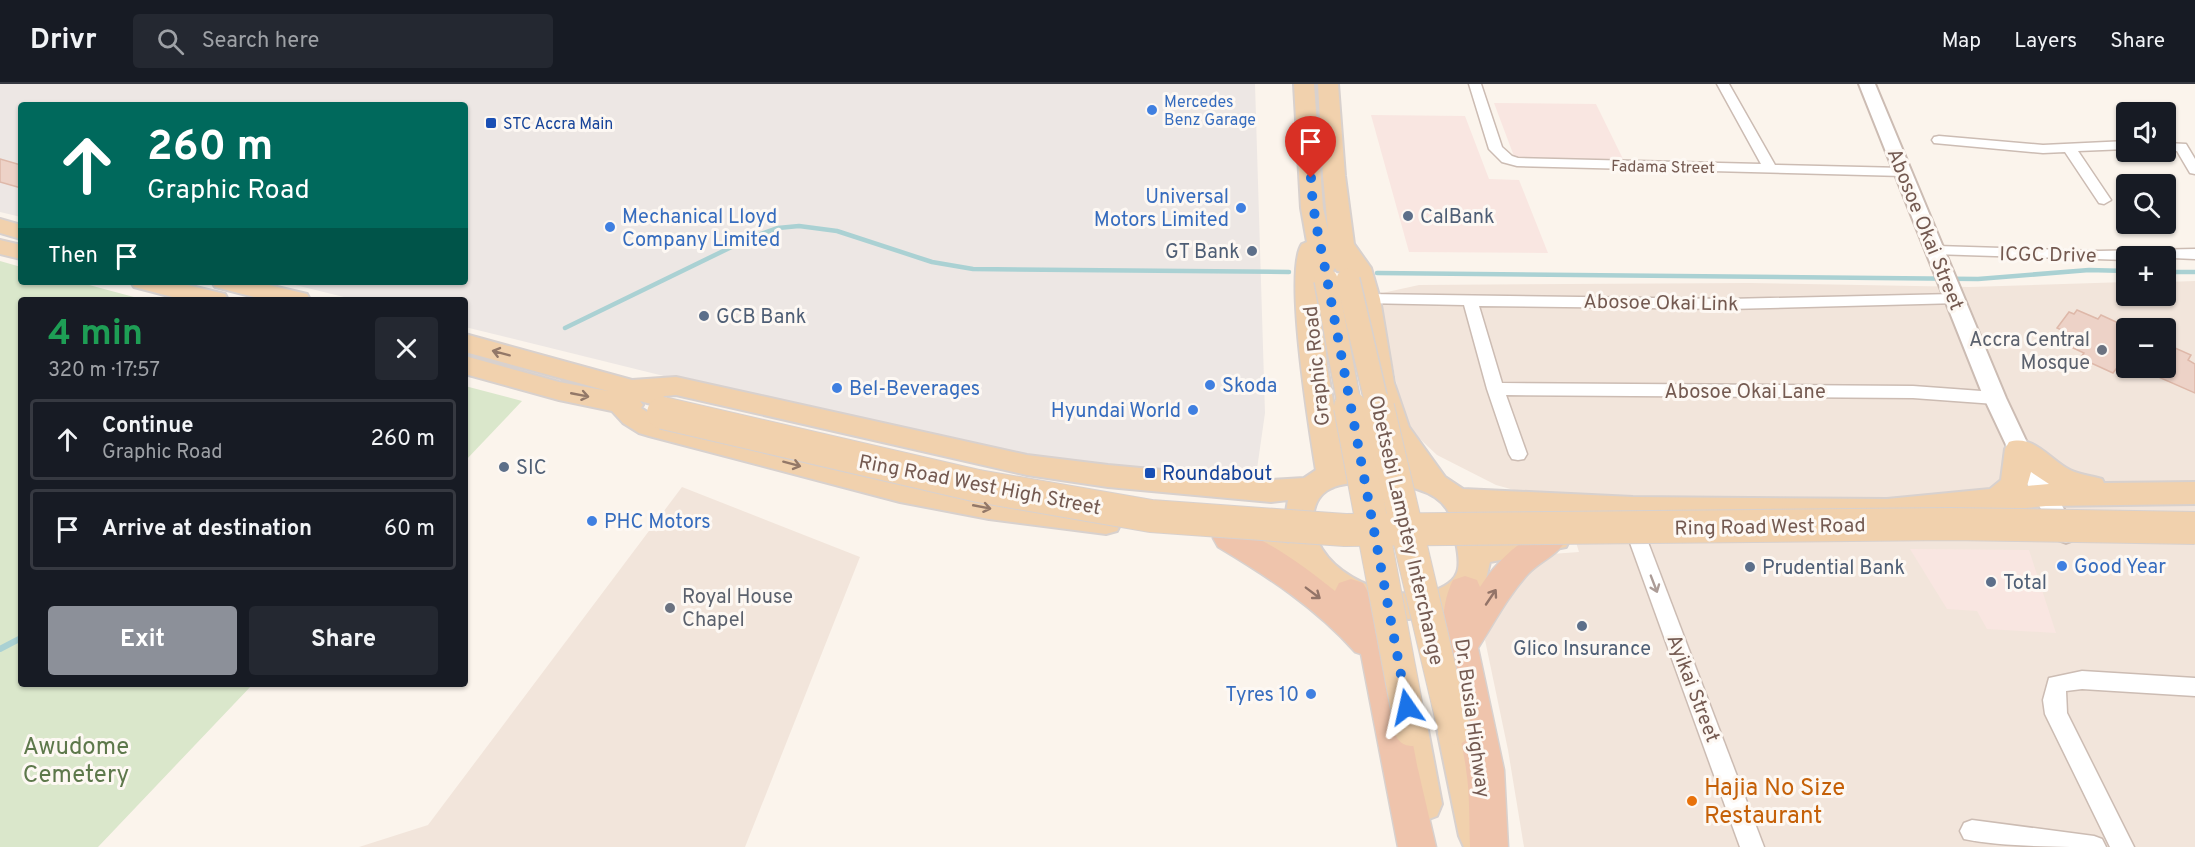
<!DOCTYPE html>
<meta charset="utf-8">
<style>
:root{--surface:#171b24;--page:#242831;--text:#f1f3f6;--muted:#9ea1a6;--line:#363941;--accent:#8c9099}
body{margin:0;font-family:Overpass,sans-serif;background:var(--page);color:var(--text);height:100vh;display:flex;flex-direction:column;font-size:22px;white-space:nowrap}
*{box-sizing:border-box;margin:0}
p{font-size:20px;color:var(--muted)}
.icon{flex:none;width:33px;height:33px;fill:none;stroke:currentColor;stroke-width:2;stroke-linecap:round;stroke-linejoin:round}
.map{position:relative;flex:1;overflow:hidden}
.panel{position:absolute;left:18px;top:213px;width:450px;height:390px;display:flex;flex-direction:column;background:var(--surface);border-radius:6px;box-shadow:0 2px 4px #0004}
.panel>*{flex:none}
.banner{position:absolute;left:18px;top:18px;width:450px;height:183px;border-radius:6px;box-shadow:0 2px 4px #0004;background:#00695c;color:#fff;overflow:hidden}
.fabs{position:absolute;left:2116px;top:18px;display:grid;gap:12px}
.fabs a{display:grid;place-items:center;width:60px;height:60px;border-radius:6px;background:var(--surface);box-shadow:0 2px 4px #0004;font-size:30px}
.pin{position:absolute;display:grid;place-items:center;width:51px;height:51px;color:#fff;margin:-62px -26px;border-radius:50% 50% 50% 0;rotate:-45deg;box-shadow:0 0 6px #0007}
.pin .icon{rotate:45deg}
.me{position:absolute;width:66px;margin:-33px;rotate:349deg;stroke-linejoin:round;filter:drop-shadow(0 0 4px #0008)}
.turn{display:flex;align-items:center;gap:21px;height:126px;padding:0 30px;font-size:27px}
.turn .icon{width:78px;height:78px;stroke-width:2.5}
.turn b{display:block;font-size:42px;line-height:51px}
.then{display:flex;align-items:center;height:57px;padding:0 30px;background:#0003;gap:12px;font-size:22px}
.round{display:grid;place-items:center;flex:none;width:63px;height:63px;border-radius:6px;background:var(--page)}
.head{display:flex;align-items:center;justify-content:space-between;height:102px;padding:0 30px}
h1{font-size:36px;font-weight:700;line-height:45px;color:#1e9e55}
.button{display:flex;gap:12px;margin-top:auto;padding:12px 30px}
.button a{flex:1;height:69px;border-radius:6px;background:var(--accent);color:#fff;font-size:24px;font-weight:700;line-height:69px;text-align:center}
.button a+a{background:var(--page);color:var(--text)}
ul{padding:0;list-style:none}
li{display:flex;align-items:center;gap:18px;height:81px;margin:0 12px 9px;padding:0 18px;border:3px solid var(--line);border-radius:6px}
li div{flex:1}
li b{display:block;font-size:22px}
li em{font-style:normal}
header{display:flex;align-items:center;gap:36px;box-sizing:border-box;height:84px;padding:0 30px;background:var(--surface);border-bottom:2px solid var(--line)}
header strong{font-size:28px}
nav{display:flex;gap:33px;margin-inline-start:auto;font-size:21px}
.search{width:420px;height:54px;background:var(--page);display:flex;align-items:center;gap:15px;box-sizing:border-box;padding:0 21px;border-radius:6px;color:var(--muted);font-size:22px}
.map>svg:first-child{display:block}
.residential{fill:#f2e5db;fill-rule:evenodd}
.commercial{fill:#f9e6e1}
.industrial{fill:#ede7e4}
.green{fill:#dae7cb}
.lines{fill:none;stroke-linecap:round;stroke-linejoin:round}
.stream-far1{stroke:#aad1d3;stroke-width:4.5}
.stream{stroke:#aad1d3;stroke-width:6}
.building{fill:#edd2c7;stroke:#deb8a9;stroke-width:1.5}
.minor-casing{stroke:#ccbcb3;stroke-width:3}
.tertiary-casing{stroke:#ccbcb3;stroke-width:4}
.primary-casing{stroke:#d8d1ce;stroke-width:4}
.trunk-casing{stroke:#d8d1ce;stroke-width:3}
.minor{fill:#fff;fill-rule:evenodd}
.tertiary{fill:#fff;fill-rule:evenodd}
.primary{fill:#f1d1ad;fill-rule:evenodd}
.trunk{fill:#efc4ac;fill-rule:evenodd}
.primary-bridge-far1-casing{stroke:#d8d1ce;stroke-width:26;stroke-linecap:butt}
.primary-bridge-casing{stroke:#d8d1ce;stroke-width:34;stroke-linecap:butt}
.primary-bridge-far1{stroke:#f1d1ad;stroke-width:23}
.primary-bridge{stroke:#f1d1ad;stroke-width:32}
.oneway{stroke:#937868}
.oneway2{stroke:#ac9c97}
.oneway3{stroke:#937468}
.route{stroke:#1a73e8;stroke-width:10;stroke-dasharray:0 18}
.shop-dot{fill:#3f7fe0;stroke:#fdf8f3;stroke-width:2}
.transit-dot{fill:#1a4fb4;stroke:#fdf8f3;stroke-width:2}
.service-dot{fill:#5c6f8a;stroke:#fdf8f3;stroke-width:2}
.worship-dot{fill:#6b7280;stroke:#fdf8f3;stroke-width:2}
.food-dot{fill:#e8710a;stroke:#fdf8f3;stroke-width:2}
.labels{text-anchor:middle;stroke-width:6;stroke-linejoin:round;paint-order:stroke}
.far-shop-label{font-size:16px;fill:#366cbe;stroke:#fdf8f3;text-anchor:start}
.far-transit-label{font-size:16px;fill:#164399;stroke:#fdf8f3;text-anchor:start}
.far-street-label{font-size:16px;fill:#745a51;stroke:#fdf8f3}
.shop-label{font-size:20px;fill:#366cbe;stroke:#fdf8f3;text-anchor:start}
.service-label{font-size:20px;fill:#4e5e75;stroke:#fdf8f3;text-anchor:start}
.street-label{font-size:20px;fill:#745a51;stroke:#fdf8f3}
.worship-label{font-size:20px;fill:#5b616d;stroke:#fdf8f3;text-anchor:end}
.transit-label{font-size:20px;fill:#164399;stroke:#fdf8f3;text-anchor:start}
.near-park-label{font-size:24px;fill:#5d784b;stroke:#fdf8f3}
.near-food-label{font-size:24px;fill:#c56008;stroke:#fdf8f3;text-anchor:start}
</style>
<header>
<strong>Drivr</strong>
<div class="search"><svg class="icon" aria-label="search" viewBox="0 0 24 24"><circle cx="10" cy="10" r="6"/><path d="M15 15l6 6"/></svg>Search here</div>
<nav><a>Map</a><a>Layers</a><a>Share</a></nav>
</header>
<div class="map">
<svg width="2195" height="763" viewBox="0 0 2195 763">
<rect width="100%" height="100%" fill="#fbf4ec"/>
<g class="residential">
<path d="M 2195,197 L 2195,763 L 1524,763 L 1508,666 L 1485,556 L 1503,517 L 1537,471 L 1579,468 L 1562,413 L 1529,410 L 1496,401 L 1437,371 L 1405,341 L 1378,210 L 1419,201 L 1749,199 L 1970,203 L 2127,198 L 2127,212 L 2166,212 L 2166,198 ZM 2127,244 L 2166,244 L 2166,284 L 2127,284 Z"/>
<path d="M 682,403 L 860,473 L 745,763 L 359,763 L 428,741 Z"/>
</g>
<g class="commercial">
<path d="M 1494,19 L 1596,20 L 1624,77 L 1515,75 Z"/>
<path d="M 1371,31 L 1465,32 L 1489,95 L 1519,96 L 1548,169 L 1409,168 Z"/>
<path d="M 1910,465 L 2029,466 L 2056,549 L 1987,545 L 1977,527 L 1947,525 Z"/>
</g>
<path class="industrial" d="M 0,0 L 1255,0 L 1265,329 L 1256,392 L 1030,375 L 838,335 L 465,243 L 465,216 L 356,216 L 283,198 L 465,198 L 465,21 L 21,21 L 21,133 L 0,128 Z"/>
<g class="green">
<path d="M 0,177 L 21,183 L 21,198 L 78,198 L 145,216 L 21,216 L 21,600 L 253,600 L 98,763 L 0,763 Z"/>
<path d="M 465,302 L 522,317 L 465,377 Z"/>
</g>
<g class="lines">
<g class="stream-far1">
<path d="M 2166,188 L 2195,188"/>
<path d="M 1377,189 L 1978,195 L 2089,186 L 2127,187"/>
<path d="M 565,244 L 752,153 L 778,144 L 799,142 L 837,147 L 932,178 L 973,185 L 1289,188"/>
</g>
<path class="stream" d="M 0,565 L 21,554"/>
</g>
<g class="building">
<path d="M 0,75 L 21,81 L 21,104 L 0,98 Z"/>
<path d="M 2077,226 L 2098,235 L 2101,231 L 2127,243 L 2127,290 L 2116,285 L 2113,289 L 2080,274 L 2084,269 L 2071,263 L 2079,254 L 2057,244 L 2069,228 L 2074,230 Z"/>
<path d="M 2166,260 L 2191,271 L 2188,276 L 2195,280 L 2195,309 L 2138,284 L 2166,284 Z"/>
</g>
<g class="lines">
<defs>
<g id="minor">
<path d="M 1469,0 L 1481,0 L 1502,63 L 1512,72 L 1518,74 L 1761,80 L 1717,0 L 1729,0 L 1775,81 L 1903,84 L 1910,88 L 1903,92 L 1517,82 L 1502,78 L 1489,65 Z"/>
<path d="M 1939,52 L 2043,61 L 2127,57 L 2127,65 L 2078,67 L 2111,116 L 2104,120 L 2099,119 L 2065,68 L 2043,69 L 1934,59 L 1932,56 L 1934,53 Z"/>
<path d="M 2166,59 L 2186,60 L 2195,75 L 2195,90 L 2190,89 L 2177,67 L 2166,67 Z"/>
<path d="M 1937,162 L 2099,167 L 2195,165 L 2195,175 L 2127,172 L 2127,176 L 1932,170 L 1929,167 Z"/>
<path d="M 1368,210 L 1728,215 L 1954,210 L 1960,211 L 1962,215 L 1960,219 L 1728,225 L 1479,222 L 1502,299 L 1913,302 L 1995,308 L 2001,310 L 2004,314 L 2001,318 L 1995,320 L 1913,314 L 1506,311 L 1527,370 L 1524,375 L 1518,376 L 1512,375 L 1509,370 L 1487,305 L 1464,221 L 1362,219 L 1360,215 L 1362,211 Z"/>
<path d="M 1634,438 L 1641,440 L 1643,445 L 1764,763 L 1740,763 L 1625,445 L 1627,440 Z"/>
<path d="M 2082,587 L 2195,594 L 2195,612 L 2082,605 L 2066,607 L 2067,629 L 2134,763 L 2110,763 L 2045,630 L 2043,616 L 2049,594 Z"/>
<path d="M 1972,736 L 2094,752 L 2102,755 L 2106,763 C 2063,763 2004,763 1964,755 L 1960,747 L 1964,739 Z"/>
</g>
<path id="tertiary" d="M 1859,0 L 1875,0 L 2006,314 L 2030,365 L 2078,450 L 2074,456 L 2066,459 L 2058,456 L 2008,365 L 1984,314 Z"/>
<g id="primary">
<path d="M 1294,0 L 1314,0 L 1323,124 L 1328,146 L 1323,92 L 1318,0 L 1338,0 L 1345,92 L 1354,160 L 1371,184 L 1380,215 L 1394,299 L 1409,343 L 1445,393 L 1463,405 L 1633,413 L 1887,415 L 1990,405 L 2001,396 L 2005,365 L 2009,358 C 2034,350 2050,376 2070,386 C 2080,391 2092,392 2102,395 L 2104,399 L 2195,398 L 2195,420 L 2046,422 L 1887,437 L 1633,435 L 1477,428 L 1486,455 C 1511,450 1541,439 1566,447 L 1570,455 L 1566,463 L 1490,478 L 1486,495 L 1471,517 L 1445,529 L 1409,535 L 1391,534 L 1362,526 L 1329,510 L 1308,490 L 1236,466 L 1232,458 L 1236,450 L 1247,446 L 1289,460 L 1284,440 L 1288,416 L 1271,418 L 1108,403 L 1027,391 L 676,311 L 664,312 L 661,318 L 651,320 L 640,317 L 643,321 L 641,324 L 658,335 L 900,396 L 989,413 L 1106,428 L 1117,431 L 1121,439 L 1117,447 L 1106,450 L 989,435 L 900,418 L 649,352 L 639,349 L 623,339 L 612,327 L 559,316 L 465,290 L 465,272 L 559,298 L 608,307 L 465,268 L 465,250 L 632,296 L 676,293 L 1027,371 L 1108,381 L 1271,396 L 1304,394 L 1316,386 C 1310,348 1283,187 1302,160 L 1307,158 L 1301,124 ZM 1335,184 L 1337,187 L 1348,189 C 1363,240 1359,298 1383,346 C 1389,359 1398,370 1406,381 L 1376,378 L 1344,379 L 1327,282 L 1320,196 L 1320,188 L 1333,187 ZM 2031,388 L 2049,400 L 2027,402 ZM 1365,399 C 1390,399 1434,401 1448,427 C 1452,435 1453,445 1455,453 C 1457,464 1460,474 1458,485 C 1456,497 1443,504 1432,507 C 1385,520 1305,483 1314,427 C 1316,416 1323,407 1334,403 C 1343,399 1355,399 1365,399 Z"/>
<path d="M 0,135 L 21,141 L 21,155 L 0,149 Z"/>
<path d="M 0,156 L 21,161 L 21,175 L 0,170 Z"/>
<path d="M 131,198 L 175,198 L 225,210 L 228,216 L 184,216 L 134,203 Z"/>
<path d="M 212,198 L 256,198 L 307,210 L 310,216 L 266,216 L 215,203 Z"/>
<path d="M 1454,630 L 1466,634 L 1471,645 L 1495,752 L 1490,763 L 1464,763 L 1459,752 L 1437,645 L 1442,634 Z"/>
<path d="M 1411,631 L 1423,635 L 1428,646 L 1442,720 L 1437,732 L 1424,737 L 1411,732 L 1406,720 L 1394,646 L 1399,635 Z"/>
</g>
<g id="trunk">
<path d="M 1229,442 C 1264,453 1307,484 1335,507 L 1339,499 L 1351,495 L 1363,499 L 1384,536 L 1397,575 L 1417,681 L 1436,763 L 1398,763 L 1361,570 L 1355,568 C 1316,524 1268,493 1218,463 L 1213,454 L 1218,445 Z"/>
<path d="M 1550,444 L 1561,447 L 1566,456 C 1557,472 1540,477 1528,490 C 1508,512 1494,539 1478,564 L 1504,686 L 1508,763 L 1470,763 C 1469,737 1470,710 1466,685 C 1459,630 1427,547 1453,496 L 1465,492 L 1477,496 L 1480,503 C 1496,478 1521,453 1550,444 Z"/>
</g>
</defs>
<use href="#minor" class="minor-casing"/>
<use href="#tertiary" class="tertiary-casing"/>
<use href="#primary" class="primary-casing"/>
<use href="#trunk" class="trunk-casing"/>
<use href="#minor" class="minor"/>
<use href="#tertiary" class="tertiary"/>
<use href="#primary" class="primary"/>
<use href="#trunk" class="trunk"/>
<defs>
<g id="primary-bridge-far1">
<path d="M 1326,196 L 1350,325"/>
<path d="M 1348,196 L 1378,325"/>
</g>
<g id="primary-bridge">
<path d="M 1350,323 L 1411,646"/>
<path d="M 1378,323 L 1454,645"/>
<path d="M 663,329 L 978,402 L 1151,432 L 1345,446 L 1950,440 L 2195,444"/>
</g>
</defs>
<use href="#primary-bridge-far1" class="primary-bridge-far1-casing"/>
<use href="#primary-bridge" class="primary-bridge-casing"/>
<use href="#primary-bridge-far1" class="primary-bridge-far1"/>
<use href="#primary-bridge" class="primary-bridge"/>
</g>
<defs><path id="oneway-shaft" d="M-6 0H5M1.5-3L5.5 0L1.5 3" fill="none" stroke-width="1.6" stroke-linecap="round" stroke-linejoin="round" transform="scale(1.5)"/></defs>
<g class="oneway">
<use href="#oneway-shaft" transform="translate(501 269) rotate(-165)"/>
<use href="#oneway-shaft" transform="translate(580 311) rotate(11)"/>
<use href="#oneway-shaft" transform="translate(792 380) rotate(15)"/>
<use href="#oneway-shaft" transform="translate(982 423) rotate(11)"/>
</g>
<use class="oneway2" href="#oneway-shaft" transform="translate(1654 500) rotate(69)"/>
<g class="oneway3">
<use href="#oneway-shaft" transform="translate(1313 509) rotate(37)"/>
<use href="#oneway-shaft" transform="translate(1491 513) rotate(-56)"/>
</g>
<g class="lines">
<path class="route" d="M 1311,94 C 1312,124 1318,150 1324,179 L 1407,623"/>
</g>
<g class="shop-dot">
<circle cx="1152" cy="26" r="6"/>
<circle cx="1241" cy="124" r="6"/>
<circle cx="610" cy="143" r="6"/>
<circle cx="1210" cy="301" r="6"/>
<circle cx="837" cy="304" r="6"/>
<circle cx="1193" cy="326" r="6"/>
<circle cx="592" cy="437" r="6"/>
<circle cx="2062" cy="482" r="6"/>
<circle cx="1311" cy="610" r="6"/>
</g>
<g class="transit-dot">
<rect x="485" y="33" width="12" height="12" rx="3"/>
<rect x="1144" y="383" width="12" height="12" rx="3"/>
</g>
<g class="service-dot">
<circle cx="1408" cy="132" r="6"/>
<circle cx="1252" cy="167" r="6"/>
<circle cx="704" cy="232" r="6"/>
<circle cx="504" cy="383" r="6"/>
<circle cx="1750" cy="483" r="6"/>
<circle cx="1991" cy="498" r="6"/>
<circle cx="1582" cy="542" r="6"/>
</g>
<g class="worship-dot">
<circle cx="2102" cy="266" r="6"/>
<circle cx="670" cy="524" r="6"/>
</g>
<circle class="food-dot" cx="1692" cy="717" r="6"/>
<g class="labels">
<g class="far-shop-label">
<text x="1164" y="23">Mercedes<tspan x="1164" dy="18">Benz Garage</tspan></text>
</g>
<g class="far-transit-label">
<text x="503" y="45">STC Accra Main</text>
</g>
<g class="far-street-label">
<text transform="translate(1663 82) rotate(1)" y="6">Fadama Street</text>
</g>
<g class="shop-label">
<text x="1229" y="119" text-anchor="end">Universal<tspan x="1229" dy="23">Motors Limited</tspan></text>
<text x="622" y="139">Mechanical Lloyd<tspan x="622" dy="23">Company Limited</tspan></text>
<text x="1222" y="308">Skoda</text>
<text x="849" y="311">Bel-Beverages</text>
<text x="1181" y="333" text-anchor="end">Hyundai World</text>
<text x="604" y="444">PHC Motors</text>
<text x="2074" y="489">Good Year</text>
<text x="1299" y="617" text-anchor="end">Tyres 10</text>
</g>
<g class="service-label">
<text x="1420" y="139">CalBank</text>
<text x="1240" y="174" text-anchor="end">GT Bank</text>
<text x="716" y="239">GCB Bank</text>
<text x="516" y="390">SIC</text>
<text x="1762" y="490">Prudential Bank</text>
<text x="2003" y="505">Total</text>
<text x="1582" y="571" text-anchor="middle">Glico Insurance</text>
</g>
<g class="street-label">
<text transform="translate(1926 145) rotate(68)" y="7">Abosoe Okai Street</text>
<text transform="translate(2048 170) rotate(1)" y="7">ICGC Drive</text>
<text transform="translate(1661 218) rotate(1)" y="7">Abosoe Okai Link</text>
<text transform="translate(1316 282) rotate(-96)" y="7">Graphic Road</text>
<text x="1745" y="314">Abosoe Okai Lane</text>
<text transform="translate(980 400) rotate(11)" y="7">Ring Road West High Street</text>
<text transform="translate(1770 442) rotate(-1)" y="7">Ring Road West Road</text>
<text transform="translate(1407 446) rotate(77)" y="7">Obetsebi Lamptey Interchange</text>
<text transform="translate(1694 604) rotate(69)" y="7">Ayikai Street</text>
<text transform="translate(1473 634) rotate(82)" y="7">Dr. Busia Highway</text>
</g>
<g class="worship-label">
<text x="2090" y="262">Accra Central<tspan x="2090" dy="23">Mosque</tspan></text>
<text x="682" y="519" text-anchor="start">Royal House<tspan x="682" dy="23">Chapel</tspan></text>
</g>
<g class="transit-label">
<text x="1162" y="396">Roundabout</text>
</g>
<g class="near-park-label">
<text x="76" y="670">Awudome<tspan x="76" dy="28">Cemetery</tspan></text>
</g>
<g class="near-food-label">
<text x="1704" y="711">Hajia No Size<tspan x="1704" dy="28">Restaurant</tspan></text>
</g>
</g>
</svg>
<div class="fabs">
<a><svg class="icon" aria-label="sound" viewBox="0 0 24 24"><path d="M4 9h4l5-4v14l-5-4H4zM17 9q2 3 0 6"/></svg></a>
<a><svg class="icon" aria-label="search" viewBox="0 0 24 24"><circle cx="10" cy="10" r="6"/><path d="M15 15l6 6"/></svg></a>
<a>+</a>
<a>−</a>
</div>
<div class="pin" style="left:1311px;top:94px;background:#d93025"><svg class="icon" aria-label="arrive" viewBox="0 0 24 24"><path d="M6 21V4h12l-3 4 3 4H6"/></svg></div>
<svg class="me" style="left:1407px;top:623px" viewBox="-20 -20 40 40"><path d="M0-17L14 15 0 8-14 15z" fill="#1a73e8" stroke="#fff" stroke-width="4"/></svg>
<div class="banner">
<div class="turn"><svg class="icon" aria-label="ahead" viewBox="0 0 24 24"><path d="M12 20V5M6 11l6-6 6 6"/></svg><div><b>260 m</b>Graphic Road</div></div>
<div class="then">Then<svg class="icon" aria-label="arrive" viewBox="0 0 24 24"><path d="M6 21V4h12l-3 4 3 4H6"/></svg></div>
</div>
<section class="panel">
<div class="head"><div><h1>4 min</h1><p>320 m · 17:57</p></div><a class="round"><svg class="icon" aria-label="close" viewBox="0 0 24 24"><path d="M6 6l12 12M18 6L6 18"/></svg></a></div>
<ul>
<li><svg class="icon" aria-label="ahead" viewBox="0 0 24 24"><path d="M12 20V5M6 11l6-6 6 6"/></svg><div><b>Continue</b><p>Graphic Road</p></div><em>260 m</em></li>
<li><svg class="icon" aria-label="arrive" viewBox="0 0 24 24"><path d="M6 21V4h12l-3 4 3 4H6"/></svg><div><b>Arrive at destination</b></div><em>60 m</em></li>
</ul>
<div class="button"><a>Exit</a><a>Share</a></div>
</section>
</div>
